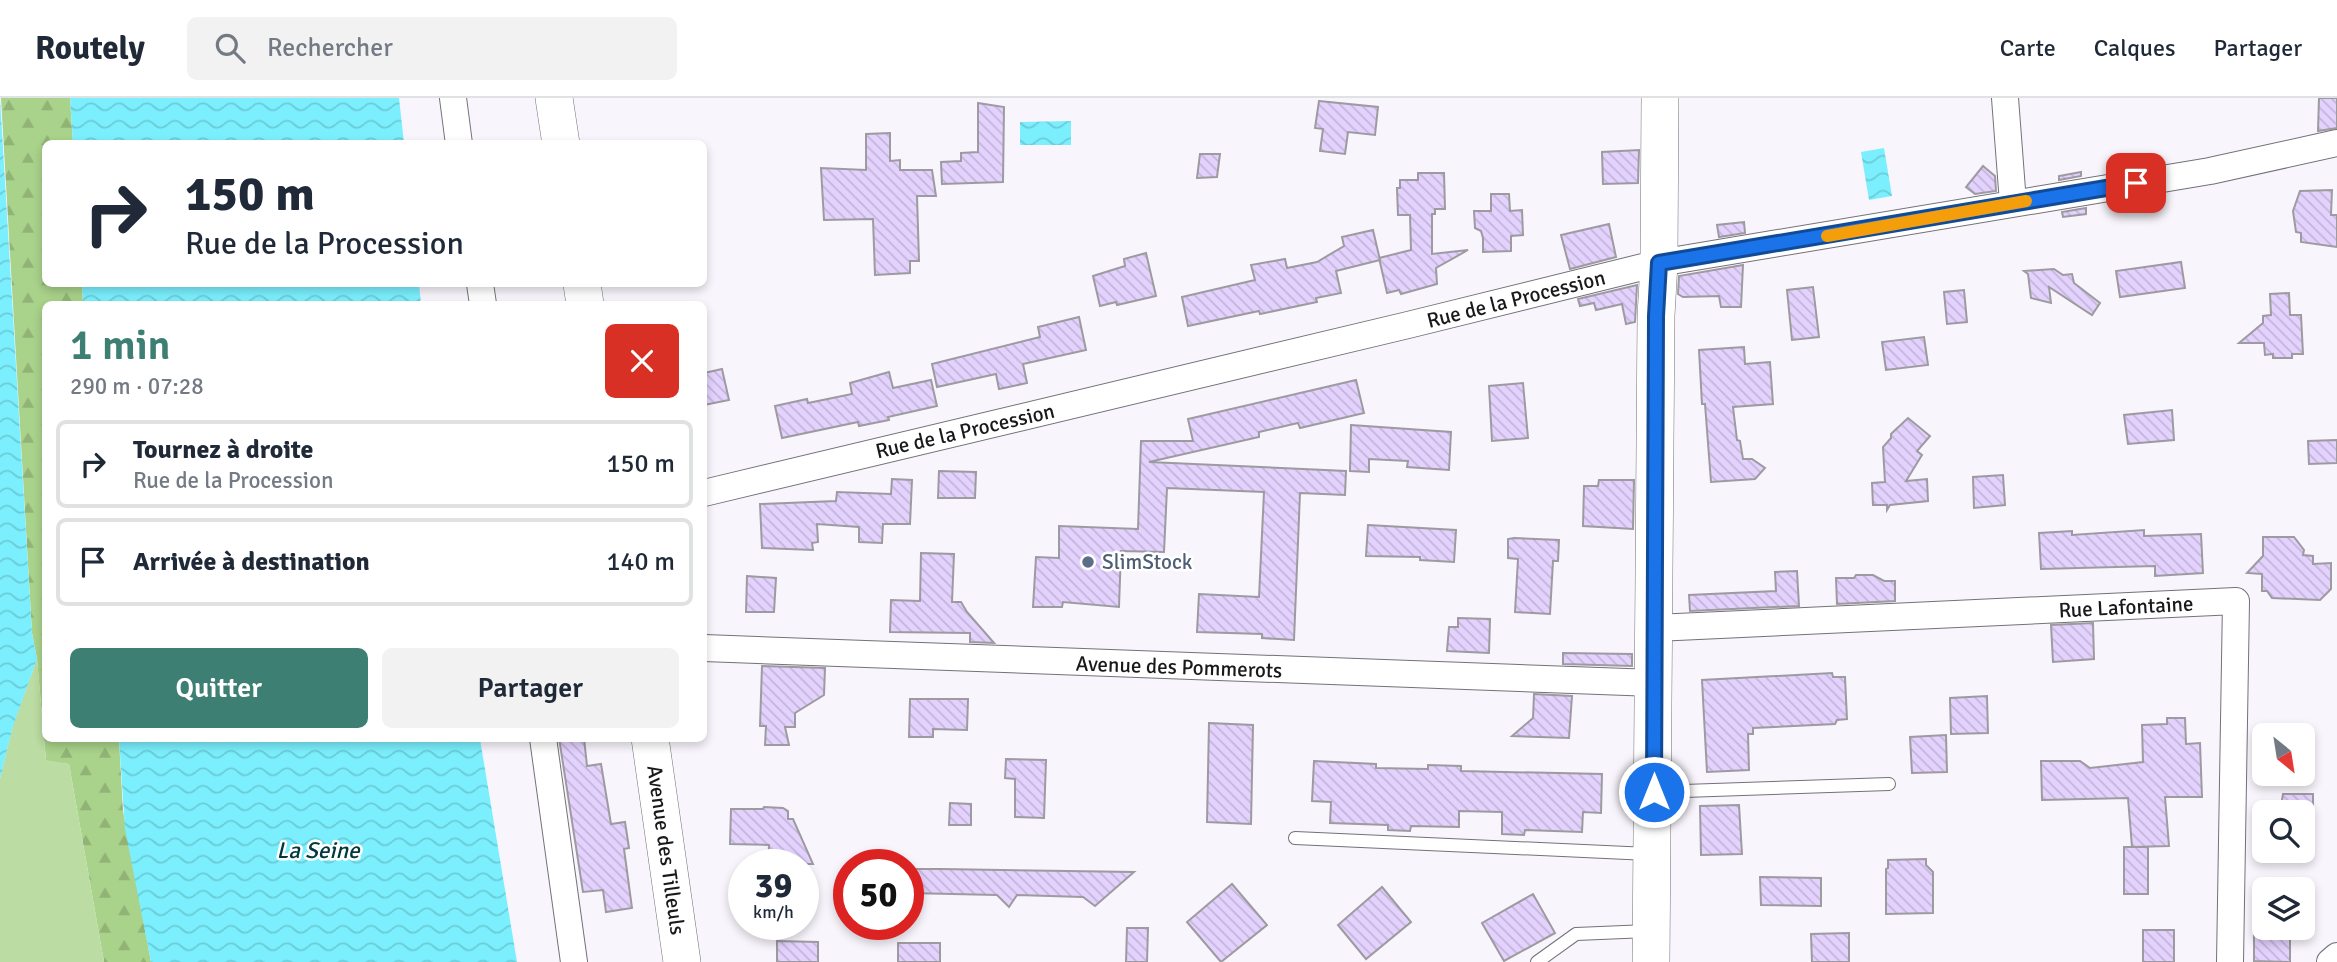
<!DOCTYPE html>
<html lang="fr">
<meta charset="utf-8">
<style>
:root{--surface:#fff;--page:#f2f2f3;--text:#1f2937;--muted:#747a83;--line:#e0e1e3;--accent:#3d8073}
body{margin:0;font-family:Signika,sans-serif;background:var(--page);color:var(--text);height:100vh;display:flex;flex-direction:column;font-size:26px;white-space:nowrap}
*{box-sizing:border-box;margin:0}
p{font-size:23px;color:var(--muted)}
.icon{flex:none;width:38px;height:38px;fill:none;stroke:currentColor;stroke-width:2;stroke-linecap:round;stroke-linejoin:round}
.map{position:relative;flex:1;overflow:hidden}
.sheet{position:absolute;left:42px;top:203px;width:665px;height:441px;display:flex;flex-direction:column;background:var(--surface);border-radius:10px;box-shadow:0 4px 10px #0003}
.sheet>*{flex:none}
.top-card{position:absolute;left:42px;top:42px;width:665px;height:147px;border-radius:10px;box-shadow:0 4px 10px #0003;background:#fff;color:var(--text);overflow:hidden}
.needle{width:46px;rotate:150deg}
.buttons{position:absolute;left:2252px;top:625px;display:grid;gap:14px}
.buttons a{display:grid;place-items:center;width:63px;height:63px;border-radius:10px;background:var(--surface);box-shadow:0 4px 10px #0003;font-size:35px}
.speed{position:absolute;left:728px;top:751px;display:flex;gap:14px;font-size:35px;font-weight:700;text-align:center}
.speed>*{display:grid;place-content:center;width:91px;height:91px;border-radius:50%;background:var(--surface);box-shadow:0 4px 10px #0003;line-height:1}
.speed small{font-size:18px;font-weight:400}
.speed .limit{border:10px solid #d22;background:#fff;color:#111}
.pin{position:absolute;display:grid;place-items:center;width:60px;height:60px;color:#fff;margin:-30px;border-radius:14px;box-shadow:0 4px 10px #0006}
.me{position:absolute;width:77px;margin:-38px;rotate:0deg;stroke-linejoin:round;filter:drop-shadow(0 0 5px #0008)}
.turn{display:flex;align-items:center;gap:24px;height:147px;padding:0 28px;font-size:32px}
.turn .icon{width:91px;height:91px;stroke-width:2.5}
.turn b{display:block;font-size:49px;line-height:60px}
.round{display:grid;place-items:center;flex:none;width:74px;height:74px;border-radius:10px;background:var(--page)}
.summary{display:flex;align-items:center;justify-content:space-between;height:119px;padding:0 28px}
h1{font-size:42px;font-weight:600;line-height:52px;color:var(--accent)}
.action{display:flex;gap:14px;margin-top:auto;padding:14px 28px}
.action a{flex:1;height:80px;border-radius:10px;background:var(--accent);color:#fff;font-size:28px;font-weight:600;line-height:80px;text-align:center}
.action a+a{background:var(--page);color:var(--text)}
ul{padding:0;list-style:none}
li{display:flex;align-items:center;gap:21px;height:88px;margin:0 14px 10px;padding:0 14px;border:4px solid var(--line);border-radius:10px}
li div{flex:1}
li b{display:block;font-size:26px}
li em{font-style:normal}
header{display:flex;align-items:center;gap:42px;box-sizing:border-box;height:98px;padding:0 35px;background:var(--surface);border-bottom:2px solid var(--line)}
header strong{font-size:33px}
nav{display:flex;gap:38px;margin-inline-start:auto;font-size:24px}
.search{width:490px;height:63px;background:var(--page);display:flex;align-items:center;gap:18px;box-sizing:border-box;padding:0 24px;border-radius:10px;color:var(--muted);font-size:26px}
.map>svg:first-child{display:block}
.forest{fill:url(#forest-firs)}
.green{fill:#bbdca3}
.water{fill:url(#water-waves)}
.building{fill:url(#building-back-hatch);stroke:#9d9aa0;stroke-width:2}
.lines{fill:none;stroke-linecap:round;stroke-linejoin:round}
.service-casing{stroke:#747177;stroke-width:14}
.minor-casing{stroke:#747177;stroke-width:28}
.secondary-casing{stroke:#747177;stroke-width:38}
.service{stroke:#fff;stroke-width:12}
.minor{stroke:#fff;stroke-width:26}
.secondary{stroke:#fff;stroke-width:37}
.route-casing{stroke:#114b97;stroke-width:18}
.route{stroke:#1a73e8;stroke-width:12}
.slow{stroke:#f59e0b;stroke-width:12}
.service-dot{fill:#5c6f8a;stroke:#fff;stroke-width:2.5}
.labels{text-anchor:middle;stroke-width:5;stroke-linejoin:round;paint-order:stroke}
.street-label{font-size:21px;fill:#19181b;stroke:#fff}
.service-label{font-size:21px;fill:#4e5e75;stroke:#fff;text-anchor:start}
.water-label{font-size:23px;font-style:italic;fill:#00393f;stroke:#fff}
</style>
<header>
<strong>Routely</strong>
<div class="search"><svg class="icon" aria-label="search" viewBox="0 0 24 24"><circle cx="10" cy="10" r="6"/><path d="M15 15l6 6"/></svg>Rechercher</div>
<nav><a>Carte</a><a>Calques</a><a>Partager</a></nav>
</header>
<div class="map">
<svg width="2337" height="864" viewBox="0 0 2337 864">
<defs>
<pattern id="forest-firs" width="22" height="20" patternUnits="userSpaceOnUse" patternTransform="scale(1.75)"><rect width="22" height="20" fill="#a9d28a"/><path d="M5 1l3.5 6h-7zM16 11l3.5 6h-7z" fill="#91b476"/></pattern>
<pattern id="water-waves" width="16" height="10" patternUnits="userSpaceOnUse" patternTransform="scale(1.75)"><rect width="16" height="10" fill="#7beffd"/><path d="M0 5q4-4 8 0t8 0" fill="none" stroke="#6accd8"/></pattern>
<pattern id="building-back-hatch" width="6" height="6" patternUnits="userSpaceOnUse" patternTransform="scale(1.75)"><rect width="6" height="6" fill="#e4d2fe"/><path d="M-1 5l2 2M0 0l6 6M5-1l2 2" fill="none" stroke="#c3b4d9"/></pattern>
</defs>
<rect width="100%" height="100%" fill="#f8f5fc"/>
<path class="forest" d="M 1,0 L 70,0 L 73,45 L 46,46 L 46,186 L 82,186 L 83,206 L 46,206 L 46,640 L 119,641 L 123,713 L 151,864 L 104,864 L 69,666 L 46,663 L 37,561 L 32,535 Z"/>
<path class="green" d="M 37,561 L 46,662 L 69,666 L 104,864 L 0,864 L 0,681 L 13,627 Z"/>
<g class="water">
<path d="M 0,0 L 32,535 L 37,561 L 13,628 L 0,681 Z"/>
<path d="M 70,0 L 399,0 L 404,45 L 73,45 Z"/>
<path d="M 1071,23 L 1071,47 L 1020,47 L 1020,24 Z"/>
<path d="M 1884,50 L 1892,98 L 1869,102 L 1861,54 Z"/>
<path d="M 82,186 L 419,186 L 421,206 L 83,206 Z"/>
<path d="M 119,641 L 480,641 L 517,864 L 151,864 L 125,731 Z"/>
</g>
<g class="building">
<path d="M 2319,0 L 2337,0 L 2337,30 L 2318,33 Z"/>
<path d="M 1319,3 L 1378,9 L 1375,37 L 1348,34 L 1345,56 L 1320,53 L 1323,31 L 1315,30 Z"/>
<path d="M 978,5 L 1004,9 L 1003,84 L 942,86 L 941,64 L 961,63 L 961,55 L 978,54 Z"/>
<path d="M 890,35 L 890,63 L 900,62 L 900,72 L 932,72 L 936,98 L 917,98 L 919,163 L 910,163 L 910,175 L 875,177 L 873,121 L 824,122 L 821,70 L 866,72 L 866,36 Z"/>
<path d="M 1639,52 L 1638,85 L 1603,86 L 1602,54 Z"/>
<path d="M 1200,56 L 1220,56 L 1217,79 L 1197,80 Z"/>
<path d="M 1983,68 L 1995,78 L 1996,93 L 1975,96 L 1966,89 Z"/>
<path d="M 2081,74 L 2081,78 L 2059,82 L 2059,78 Z"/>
<path d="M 1418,75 L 1444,75 L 1445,111 L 1435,111 L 1435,116 L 1432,116 L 1432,156 L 1468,152 L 1436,170 L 1437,186 L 1401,196 L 1399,192 L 1387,195 L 1379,160 L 1411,152 L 1410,117 L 1398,117 L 1397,90 L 1400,90 L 1400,82 L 1418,82 Z"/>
<path d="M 2332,92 L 2331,117 L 2337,117 L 2337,149 L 2301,144 L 2301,135 L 2296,134 L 2293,113 L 2300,93 Z"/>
<path d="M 1491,96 L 1509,96 L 1510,113 L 1522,112 L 1523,137 L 1511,138 L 1511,153 L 1483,154 L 1483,140 L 1481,133 L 1475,130 L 1474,113 L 1491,113 Z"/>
<path d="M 2086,110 L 2086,116 L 2063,119 L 2062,114 Z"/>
<path d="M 1744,124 L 1745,135 L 1719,139 L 1717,127 Z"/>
<path d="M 1609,126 L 1616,159 L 1570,171 L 1561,137 Z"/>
<path d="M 1373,132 L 1380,162 L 1336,173 L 1341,195 L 1316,200 L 1317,204 L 1260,216 L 1259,213 L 1188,228 L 1182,199 L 1255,182 L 1251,167 L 1285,161 L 1287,170 L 1317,164 L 1344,148 L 1342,139 Z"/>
<path d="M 1146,155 L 1156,198 L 1117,207 L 1116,204 L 1100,208 L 1093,178 L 1125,168 L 1124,161 Z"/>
<path d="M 2181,164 L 2185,190 L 2120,199 L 2116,173 Z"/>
<path d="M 1743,167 L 1741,209 L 1721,209 L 1719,198 L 1683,199 L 1678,196 L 1679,178 Z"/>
<path d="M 2054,171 L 2063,177 L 2072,176 L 2074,185 L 2100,205 L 2092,217 L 2049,189 L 2051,205 L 2031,200 L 2028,176 L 2024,173 Z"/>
<path d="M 1637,187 L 1635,224 L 1626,226 L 1622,206 L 1596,212 L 1594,205 L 1580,208 L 1578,201 Z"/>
<path d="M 1813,189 L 1819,239 L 1792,242 L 1787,192 Z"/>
<path d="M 1964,192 L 1967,224 L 1947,226 L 1944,194 Z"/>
<path d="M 2289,195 L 2290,217 L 2301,217 L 2303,256 L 2292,256 L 2292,260 L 2273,260 L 2273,256 L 2265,257 L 2264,245 L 2239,245 L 2263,225 L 2263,218 L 2271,217 L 2270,196 Z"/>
<path d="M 1079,219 L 1086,252 L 1023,266 L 1027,285 L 999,291 L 996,276 L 937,289 L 932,266 L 1040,239 L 1038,229 Z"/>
<path d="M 1924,239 L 1928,267 L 1886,272 L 1882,244 Z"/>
<path d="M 1744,249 L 1745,266 L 1770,264 L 1773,306 L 1733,309 L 1737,342 L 1740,343 L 1743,361 L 1752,361 L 1765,370 L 1755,381 L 1711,384 L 1705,306 L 1702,306 L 1699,252 Z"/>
<path d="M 722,271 L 729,302 L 704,307 L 704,275 Z"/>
<path d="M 889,274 L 893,290 L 931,282 L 937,308 L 888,319 L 889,322 L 859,328 L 858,324 L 782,340 L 775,308 L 807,301 L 808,305 L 852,296 L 850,285 Z"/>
<path d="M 1356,282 L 1364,315 L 1300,330 L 1298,325 L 1259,334 L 1259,339 L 1149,364 L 1346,373 L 1345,397 L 1300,395 L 1294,542 L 1262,540 L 1262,536 L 1197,534 L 1199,496 L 1259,499 L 1264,394 L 1167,390 L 1164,454 L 1121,453 L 1119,509 L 1063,504 L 1062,509 L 1033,509 L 1036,459 L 1059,460 L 1059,428 L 1138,431 L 1141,343 L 1193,343 L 1188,321 Z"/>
<path d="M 1523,285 L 1528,340 L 1492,343 L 1489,288 Z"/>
<path d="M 2172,312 L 2174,342 L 2128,346 L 2124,317 Z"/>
<path d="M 1908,320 L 1930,338 L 1917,353 L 1922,357 L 1906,383 L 1927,381 L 1928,403 L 1890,407 L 1887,412 L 1887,407 L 1873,407 L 1872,385 L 1885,384 L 1883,349 L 1891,340 L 1891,336 Z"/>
<path d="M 1351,327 L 1451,334 L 1449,372 L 1407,369 L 1408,363 L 1369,361 L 1369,374 L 1350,373 Z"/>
<path d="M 2337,342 L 2337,365 L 2309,366 L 2308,343 Z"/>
<path d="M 939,373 L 976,374 L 975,400 L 938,400 Z"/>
<path d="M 2003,377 L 2005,407 L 1974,410 L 1973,379 Z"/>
<path d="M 892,381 L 912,382 L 910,426 L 883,426 L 882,445 L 859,444 L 859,429 L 817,426 L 818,444 L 812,445 L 813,452 L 762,450 L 760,406 L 836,403 L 837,394 L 891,396 Z"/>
<path d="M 1599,382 L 1634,382 L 1633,431 L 1583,428 L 1584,388 L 1598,388 Z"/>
<path d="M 1368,427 L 1456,432 L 1454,464 L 1420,462 L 1420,459 L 1366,458 Z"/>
<path d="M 2144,432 L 2144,438 L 2201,436 L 2203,475 L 2155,478 L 2155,468 L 2041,471 L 2039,435 L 2072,433 L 2072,437 Z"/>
<path d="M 2263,439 L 2294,439 L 2304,452 L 2303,457 L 2313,458 L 2313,466 L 2331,465 L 2331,491 L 2320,502 L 2272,500 L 2267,493 L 2262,493 L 2262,476 L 2247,475 L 2263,458 Z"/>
<path d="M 1514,440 L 1559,442 L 1558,463 L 1553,463 L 1550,516 L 1515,514 L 1518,461 L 1508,460 L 1508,441 Z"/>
<path d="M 921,455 L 954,456 L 952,504 L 961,504 L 967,514 L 994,545 L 970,544 L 970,535 L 890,534 L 891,502 L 920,503 Z"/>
<path d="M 1797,473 L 1799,508 L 1690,513 L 1689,497 L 1776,493 L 1775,474 Z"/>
<path d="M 1856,477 L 1873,477 L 1884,483 L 1895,483 L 1895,503 L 1837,506 L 1836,480 L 1854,480 Z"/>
<path d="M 747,478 L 776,480 L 774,514 L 746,514 Z"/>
<path d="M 1458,520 L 1490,521 L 1489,555 L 1447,553 L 1449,529 L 1458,529 Z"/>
<path d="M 2093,525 L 2094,561 L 2053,564 L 2051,527 Z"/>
<path d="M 1563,555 L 1632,556 L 1632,568 L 1563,566 Z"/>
<path d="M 762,568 L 825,570 L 824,597 L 795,615 L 795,629 L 785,629 L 789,647 L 765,647 L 766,628 L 760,628 Z"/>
<path d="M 1832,575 L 1833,579 L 1845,579 L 1847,621 L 1837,622 L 1835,626 L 1753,630 L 1753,636 L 1748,636 L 1749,672 L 1707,674 L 1702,582 Z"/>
<path d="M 1534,596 L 1572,598 L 1569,640 L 1512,638 L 1533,620 Z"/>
<path d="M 1987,598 L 1988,635 L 1951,636 L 1950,600 Z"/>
<path d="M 910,601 L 968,601 L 967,632 L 933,631 L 933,639 L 909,639 Z"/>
<path d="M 2167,620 L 2185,620 L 2186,646 L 2200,645 L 2202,699 L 2165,699 L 2169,748 L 2132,749 L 2128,700 L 2042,702 L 2041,663 L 2080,663 L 2090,670 L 2143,664 L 2142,627 L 2167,626 Z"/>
<path d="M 1209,625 L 1253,627 L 1251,726 L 1207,724 Z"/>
<path d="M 1946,637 L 1947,674 L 1912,675 L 1910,639 Z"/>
<path d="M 559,640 L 584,640 L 587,668 L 601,666 L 611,726 L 625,724 L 629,750 L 624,751 L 632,810 L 606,814 L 603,792 L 583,794 Z"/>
<path d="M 1006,661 L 1046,662 L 1044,720 L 1015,719 L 1015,681 L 1005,680 Z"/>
<path d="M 1314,663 L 1376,666 L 1376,670 L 1428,671 L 1428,667 L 1461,668 L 1461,673 L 1602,676 L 1601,715 L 1583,714 L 1582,734 L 1525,732 L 1524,737 L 1502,736 L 1502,714 L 1459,713 L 1459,729 L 1411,728 L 1410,733 L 1388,732 L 1388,727 L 1330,725 L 1331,704 L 1312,703 Z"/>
<path d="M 2283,696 L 2313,696 L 2313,714 L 2280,714 Z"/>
<path d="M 950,705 L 971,706 L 971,727 L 949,727 Z"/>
<path d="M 1739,707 L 1742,756 L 1701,757 L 1700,708 Z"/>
<path d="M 764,709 L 783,710 L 788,713 L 788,721 L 793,721 L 813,766 L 768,766 L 769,747 L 730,746 L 731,711 L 763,711 Z"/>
<rect x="2124" y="749" width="24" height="47"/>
<path d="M 1926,761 L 1926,767 L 1933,774 L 1933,815 L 1886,816 L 1886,771 L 1888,770 L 1888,762 Z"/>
<path d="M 908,771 L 941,771 L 1134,774 L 1095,808 L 1083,799 L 1017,797 L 1009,809 L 997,797 L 908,795 Z"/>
<path d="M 1760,779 L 1821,780 L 1821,808 L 1761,807 Z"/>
<path d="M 1232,786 L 1267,827 L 1221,864 L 1187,824 Z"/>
<path d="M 1382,789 L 1411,824 L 1366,861 L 1338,827 Z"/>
<path d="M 1533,796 L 1555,835 L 1504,863 L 1482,825 Z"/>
<path d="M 1127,830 L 1148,830 L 1147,864 L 1126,864 Z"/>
<path d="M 2254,830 L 2290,830 L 2290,864 L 2254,863 Z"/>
<rect x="2143" y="832" width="31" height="32"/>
<path d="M 1849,835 L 1849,864 L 1812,864 L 1811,836 Z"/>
<path d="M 777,843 L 818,844 L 818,864 L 777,864 Z"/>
<rect x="898" y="845" width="42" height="19"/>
</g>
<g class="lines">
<defs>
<g id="service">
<path d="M 1654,694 L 1889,686"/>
<path d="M 1295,740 L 1649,756"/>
<path d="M 1537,864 L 1576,836 L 1648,833"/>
</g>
<g id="minor">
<path d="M 453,0 L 459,46"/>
<path d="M 2005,0 L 2013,105"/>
<path d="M 480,186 L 483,206"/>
<path d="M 704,395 L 1408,227 L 1659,165 L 2210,73 L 2337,45"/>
<path d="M 1655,530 L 2236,503 L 2230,864"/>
<path d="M 704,550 L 1654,585"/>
<path d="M 543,640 L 574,864"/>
<path d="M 2330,864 L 2337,858"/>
</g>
<g id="secondary">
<path d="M 554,0 L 561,46"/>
<path d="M 582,186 L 585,206"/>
<path d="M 650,640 L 682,864"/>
<path d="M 1651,864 L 1656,218 L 1659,165 L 1660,0"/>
</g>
</defs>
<use href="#service" class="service-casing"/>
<use href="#minor" class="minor-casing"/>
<use href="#secondary" class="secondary-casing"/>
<use href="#service" class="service"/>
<use href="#minor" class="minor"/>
<use href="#secondary" class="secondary"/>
</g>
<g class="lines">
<defs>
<path id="route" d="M 1654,694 L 1656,218 L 1659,165 L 2136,85"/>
</defs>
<use href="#route" class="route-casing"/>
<use href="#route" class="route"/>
<path class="slow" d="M 1827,138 L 2026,103"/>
</g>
<circle class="service-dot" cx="1088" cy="464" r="7"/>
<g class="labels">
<g class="street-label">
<text transform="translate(1516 201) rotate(-14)" y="7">Rue de la Procession</text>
<text transform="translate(965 333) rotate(-13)" y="7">Rue de la Procession</text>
<text transform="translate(2126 509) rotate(-3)" y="7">Rue Lafontaine</text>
<text transform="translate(1179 569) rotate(2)" y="7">Avenue des Pommerots</text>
<text transform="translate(666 752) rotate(82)" y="7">Avenue des Tilleuls</text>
</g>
<g class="service-label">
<text x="1102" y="471">SlimStock</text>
</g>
<g class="water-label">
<text x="318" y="760">La Seine</text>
</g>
</g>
</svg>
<div class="buttons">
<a><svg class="needle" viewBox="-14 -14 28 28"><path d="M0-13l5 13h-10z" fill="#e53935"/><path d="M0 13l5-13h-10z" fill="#747a83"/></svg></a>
<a><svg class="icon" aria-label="search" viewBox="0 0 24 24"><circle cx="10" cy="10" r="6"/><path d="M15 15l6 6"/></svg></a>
<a><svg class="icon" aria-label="layers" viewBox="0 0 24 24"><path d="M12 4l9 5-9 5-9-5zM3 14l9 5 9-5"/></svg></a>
</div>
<div class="speed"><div>39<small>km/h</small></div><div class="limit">50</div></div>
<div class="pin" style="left:2136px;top:85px;background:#d93025"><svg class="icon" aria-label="arrive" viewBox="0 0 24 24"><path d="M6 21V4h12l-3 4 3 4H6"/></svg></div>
<svg class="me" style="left:1654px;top:694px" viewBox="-20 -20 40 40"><circle r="17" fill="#1a73e8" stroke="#fff" stroke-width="3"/><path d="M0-11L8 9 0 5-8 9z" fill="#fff"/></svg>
<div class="top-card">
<div class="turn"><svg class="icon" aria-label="right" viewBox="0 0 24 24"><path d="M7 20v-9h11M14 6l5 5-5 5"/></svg><div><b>150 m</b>Rue de la Procession</div></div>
</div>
<section class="sheet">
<div class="summary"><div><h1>1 min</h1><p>290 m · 07:28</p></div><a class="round" style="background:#d93025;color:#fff"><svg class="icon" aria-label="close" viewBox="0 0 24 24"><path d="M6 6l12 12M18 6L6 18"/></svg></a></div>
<ul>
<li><svg class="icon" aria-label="right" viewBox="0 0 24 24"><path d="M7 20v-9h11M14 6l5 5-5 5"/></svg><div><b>Tournez à droite</b><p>Rue de la Procession</p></div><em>150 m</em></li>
<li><svg class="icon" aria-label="arrive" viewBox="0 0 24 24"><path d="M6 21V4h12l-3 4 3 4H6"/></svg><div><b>Arrivée à destination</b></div><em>140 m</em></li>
</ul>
<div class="action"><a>Quitter</a><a>Partager</a></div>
</section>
</div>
